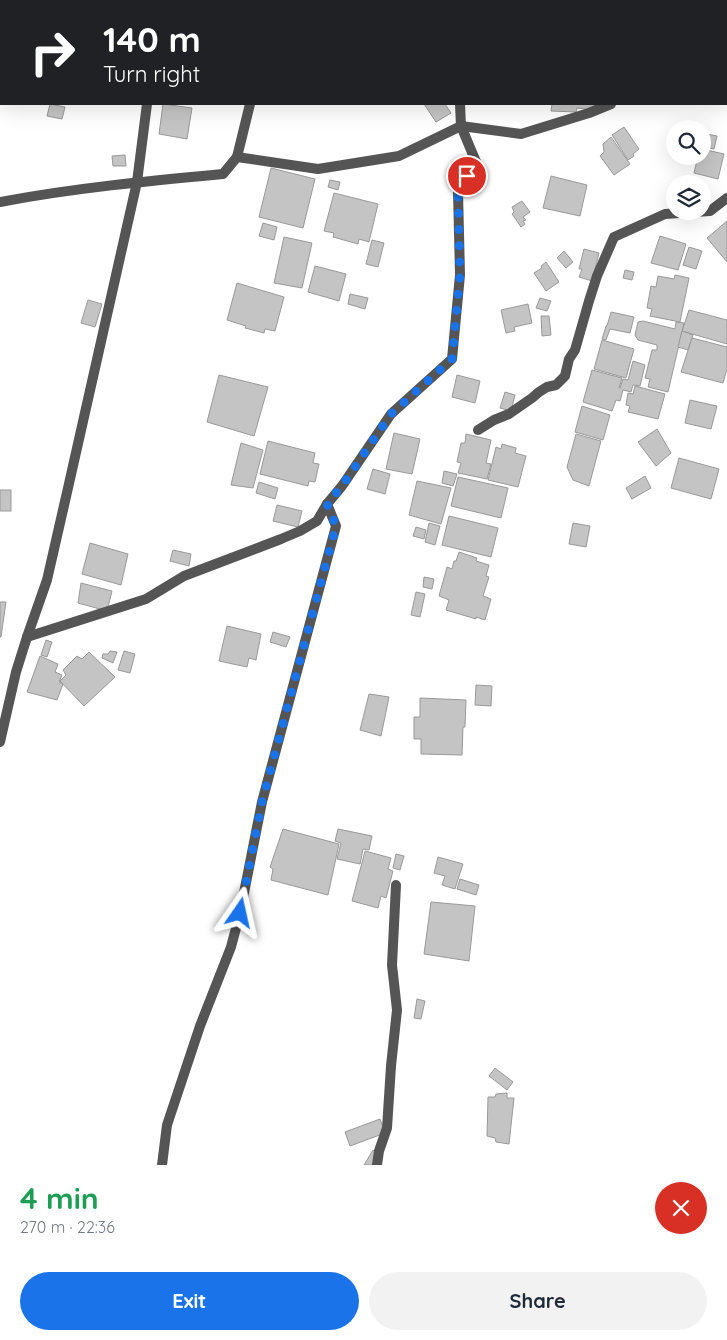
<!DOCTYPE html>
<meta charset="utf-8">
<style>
:root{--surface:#fff;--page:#f2f2f3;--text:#1f2937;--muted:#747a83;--accent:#1a73e8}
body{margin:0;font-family:Quicksand,sans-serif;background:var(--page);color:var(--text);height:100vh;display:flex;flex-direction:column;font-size:19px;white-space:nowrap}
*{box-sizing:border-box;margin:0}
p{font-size:16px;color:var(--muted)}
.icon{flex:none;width:28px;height:28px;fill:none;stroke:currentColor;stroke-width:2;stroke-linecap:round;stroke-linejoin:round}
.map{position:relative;height:1165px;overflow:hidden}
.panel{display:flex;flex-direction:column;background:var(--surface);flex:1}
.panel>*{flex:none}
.hud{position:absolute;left:0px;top:0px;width:728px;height:105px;box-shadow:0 5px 20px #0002;background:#202124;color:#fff;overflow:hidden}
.tools{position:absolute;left:666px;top:120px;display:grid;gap:10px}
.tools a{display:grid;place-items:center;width:45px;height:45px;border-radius:50%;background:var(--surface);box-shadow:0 5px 20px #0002;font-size:25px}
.pin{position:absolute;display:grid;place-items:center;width:42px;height:42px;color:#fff;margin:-21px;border:2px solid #fff;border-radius:50%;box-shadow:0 1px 5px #0007}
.me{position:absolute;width:55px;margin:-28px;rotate:11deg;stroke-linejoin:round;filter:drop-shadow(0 0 4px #0008)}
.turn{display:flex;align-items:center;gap:18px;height:105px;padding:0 20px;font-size:22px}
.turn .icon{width:65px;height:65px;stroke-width:2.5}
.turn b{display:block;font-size:35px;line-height:42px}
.round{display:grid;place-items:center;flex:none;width:52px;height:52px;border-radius:26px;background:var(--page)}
.overview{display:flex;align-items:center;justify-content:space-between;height:85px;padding:0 20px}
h1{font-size:30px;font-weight:700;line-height:38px;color:#1e9e55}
.button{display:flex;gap:10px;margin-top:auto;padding:10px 20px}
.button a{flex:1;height:58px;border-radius:30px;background:var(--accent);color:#fff;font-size:20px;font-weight:700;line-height:58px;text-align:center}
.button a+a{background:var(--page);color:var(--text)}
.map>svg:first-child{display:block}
.building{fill:#c4c4c4;stroke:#999}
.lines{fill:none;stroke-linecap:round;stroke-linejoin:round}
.minor{stroke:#555;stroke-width:10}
.route{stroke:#1a73e8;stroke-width:9;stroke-dasharray:0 16.2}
</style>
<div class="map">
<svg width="727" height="1165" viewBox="0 0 727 1165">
<rect width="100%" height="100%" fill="#fff"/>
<g class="building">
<path d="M 50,104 L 65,107 L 62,119 L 47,116 Z"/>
<path d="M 163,104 L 192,108 L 187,139 L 159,134 Z"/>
<path d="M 424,104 L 445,104 L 451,113 L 436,122 Z"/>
<path d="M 552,104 L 595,104 L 594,110 L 577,108 L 576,112 L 551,111 Z"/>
<path d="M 624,127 L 639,149 L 633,154 L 634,156 L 628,160 L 612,135 Z"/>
<path d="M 702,133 L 717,136 L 714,149 L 702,146 Z"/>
<path d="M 611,137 L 630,164 L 614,175 L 600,156 L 604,152 L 603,144 Z"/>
<path d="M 702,149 L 724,154 L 718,179 L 694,173 L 698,156 L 702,156 Z"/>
<path d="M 125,155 L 126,166 L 113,166 L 112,156 Z"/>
<path d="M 271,168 L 315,179 L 303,228 L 259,217 Z"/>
<path d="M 551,176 L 587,185 L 580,216 L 543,208 Z"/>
<path d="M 330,180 L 340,182 L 338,190 L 328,187 Z"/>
<path d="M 334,193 L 378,204 L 369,242 L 359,239 L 358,244 L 333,237 L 334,233 L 324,231 Z"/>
<path d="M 522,201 L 530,212 L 523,217 L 526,220 L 523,221 L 525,224 L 521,227 L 512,214 L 514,212 L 512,207 Z"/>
<path d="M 727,221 L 727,262 L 707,238 Z"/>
<path d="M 263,223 L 277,227 L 274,240 L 259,236 Z"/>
<path d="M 660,236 L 686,244 L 678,270 L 651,263 Z"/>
<path d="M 284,237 L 312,243 L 302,288 L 274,283 Z"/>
<path d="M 372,240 L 384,243 L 378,267 L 366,264 Z"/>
<path d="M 689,247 L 702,251 L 696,269 L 683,265 Z"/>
<path d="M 584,249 L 599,253 L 592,281 L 579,277 L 582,269 L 579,269 Z"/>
<path d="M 564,251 L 573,262 L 566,268 L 557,258 Z"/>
<path d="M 546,262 L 559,282 L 546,291 L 534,273 L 542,268 L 541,266 Z"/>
<path d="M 315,266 L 346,274 L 339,301 L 308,292 Z"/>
<path d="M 625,270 L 634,272 L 632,280 L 623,278 Z"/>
<path d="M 675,275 L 689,278 L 680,322 L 650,316 L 652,309 L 647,308 L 651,286 L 656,287 L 658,276 L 674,279 Z"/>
<path d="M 237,283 L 284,297 L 275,331 L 265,329 L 264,333 L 245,328 L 246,326 L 227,320 Z"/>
<path d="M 350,294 L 368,298 L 365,309 L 348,304 Z"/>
<path d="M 540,298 L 551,301 L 547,311 L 536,308 Z"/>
<path d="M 88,300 L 102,304 L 95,327 L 81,323 Z"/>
<path d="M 528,304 L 532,323 L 514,327 L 515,331 L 506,333 L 501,310 Z"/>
<path d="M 689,310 L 727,320 L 727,344 L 682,331 Z"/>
<path d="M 611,312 L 634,317 L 630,333 L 610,329 L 606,340 L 602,339 L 606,326 L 607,326 Z"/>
<path d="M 541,316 L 549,316 L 551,335 L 542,336 Z"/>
<path d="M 643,321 L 675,329 L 676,322 L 684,323 L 668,392 L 648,387 L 650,379 L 645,378 L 652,350 L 657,350 L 657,345 L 638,340 L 635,335 L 638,322 Z"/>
<path d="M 682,331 L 693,335 L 688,350 L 678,347 Z"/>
<path d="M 692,338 L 727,347 L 727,369 L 723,383 L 681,372 Z"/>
<path d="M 602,340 L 634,349 L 626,378 L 594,369 Z"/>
<path d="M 633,361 L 645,365 L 640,386 L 633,385 L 631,392 L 623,390 L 620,401 L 616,400 L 612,411 L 583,402 L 592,370 L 622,378 L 619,388 L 620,388 L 623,379 L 628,380 Z"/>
<path d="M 219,375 L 268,387 L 254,436 L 207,422 Z"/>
<path d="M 457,375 L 480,381 L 475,403 L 452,397 Z"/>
<path d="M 635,386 L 665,394 L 658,419 L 628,412 L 630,406 L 626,405 L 628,393 L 633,394 Z"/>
<path d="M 505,392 L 515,395 L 511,411 L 500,408 Z"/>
<path d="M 690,400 L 717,406 L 711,429 L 685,423 Z"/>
<path d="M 582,406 L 610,415 L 603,440 L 575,432 Z"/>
<path d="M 657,429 L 671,453 L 656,466 L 638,442 Z"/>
<path d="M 394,433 L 420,439 L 412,474 L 386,469 Z"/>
<path d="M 466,434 L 491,440 L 486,463 L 491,464 L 487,479 L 458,473 L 461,463 L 457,462 L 461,443 L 465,443 Z"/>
<path d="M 576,434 L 601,441 L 589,486 L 573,480 L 567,467 Z"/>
<path d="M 268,441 L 315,453 L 313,463 L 319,464 L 315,482 L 309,481 L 308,486 L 260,474 Z"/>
<path d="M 241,443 L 263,450 L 253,488 L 231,485 Z"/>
<path d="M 502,444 L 516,448 L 515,453 L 526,456 L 518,487 L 488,480 L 496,447 L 501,449 Z"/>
<path d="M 679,458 L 719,469 L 711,499 L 671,488 Z"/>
<path d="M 373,469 L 390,474 L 385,494 L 367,489 Z"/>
<path d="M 444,471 L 457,474 L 453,486 L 442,483 Z"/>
<path d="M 645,476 L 651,488 L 632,499 L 626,488 Z"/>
<path d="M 458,477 L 508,488 L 501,518 L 451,506 Z"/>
<path d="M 417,481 L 451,488 L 441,524 L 409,515 Z"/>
<path d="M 259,482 L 278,488 L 275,499 L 256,493 Z"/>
<rect x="0" y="490" width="11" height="21"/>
<path d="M 277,505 L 302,511 L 298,527 L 273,521 Z"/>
<path d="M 449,516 L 498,528 L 491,557 L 442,545 Z"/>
<path d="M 429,523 L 440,526 L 435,545 L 425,542 Z"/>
<path d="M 573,523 L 590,526 L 586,547 L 569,544 Z"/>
<path d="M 416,527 L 426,530 L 424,539 L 413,536 Z"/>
<path d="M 90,543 L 128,554 L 121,585 L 82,574 Z"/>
<path d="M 173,550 L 191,554 L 189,566 L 170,561 Z"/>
<path d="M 459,552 L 477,558 L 476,561 L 489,565 L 486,576 L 489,577 L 483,596 L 491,599 L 485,620 L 476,617 L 476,619 L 446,610 L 449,600 L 439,596 L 447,567 L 452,569 L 454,561 L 456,561 Z"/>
<path d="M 424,577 L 434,579 L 432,589 L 423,587 Z"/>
<path d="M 81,583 L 112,591 L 107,611 L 78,603 Z"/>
<path d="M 416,592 L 425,594 L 420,617 L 411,615 Z"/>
<path d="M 0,602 L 6,602 L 1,637 L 0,637 Z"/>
<path d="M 227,626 L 261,634 L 256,660 L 249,658 L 247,667 L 219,661 Z"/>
<path d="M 273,632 L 290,637 L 286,647 L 270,642 Z"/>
<path d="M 46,640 L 52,642 L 47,657 L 41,655 Z"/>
<path d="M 110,651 L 117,652 L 113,663 L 102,658 L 103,654 L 108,654 Z"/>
<path d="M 124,651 L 135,654 L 130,673 L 118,670 Z"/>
<path d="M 89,652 L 115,677 L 84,706 L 60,681 L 66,675 L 63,670 L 77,656 L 82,659 Z"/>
<path d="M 40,656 L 58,664 L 55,672 L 62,675 L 59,682 L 63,684 L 57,700 L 27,692 Z"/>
<path d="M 476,685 L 492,686 L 491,706 L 475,705 Z"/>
<path d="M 369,694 L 389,697 L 381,736 L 360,730 Z"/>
<path d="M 420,698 L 466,700 L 465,727 L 463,727 L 462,755 L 421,754 L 421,739 L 414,739 L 414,717 L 420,717 Z"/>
<path d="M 283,829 L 339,844 L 328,895 L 271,880 L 273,869 L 270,867 Z"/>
<path d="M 338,829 L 372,836 L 369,850 L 363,849 L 360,864 L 337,859 L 341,843 L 335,841 Z"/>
<path d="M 365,851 L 391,858 L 388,869 L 393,871 L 386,898 L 381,896 L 378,908 L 352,901 Z"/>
<path d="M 396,854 L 404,856 L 400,870 L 393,868 Z"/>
<path d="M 438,857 L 463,864 L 455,889 L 442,885 L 445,876 L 434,873 Z"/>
<path d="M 460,879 L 479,885 L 476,895 L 457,889 Z"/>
<path d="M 431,902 L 475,906 L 469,961 L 424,954 Z"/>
<path d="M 417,999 L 425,1001 L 421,1019 L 414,1018 Z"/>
<path d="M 495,1068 L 513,1082 L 507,1090 L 489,1076 Z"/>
<path d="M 507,1093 L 507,1098 L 514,1098 L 509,1144 L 496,1142 L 495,1138 L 487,1136 L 488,1097 L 495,1097 L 496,1094 Z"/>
<path d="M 380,1119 L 385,1133 L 350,1146 L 345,1132 Z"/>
<path d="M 373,1150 L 378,1154 L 372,1165 L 364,1165 Z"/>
</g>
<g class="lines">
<g class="minor">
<path d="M 161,1 L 161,0"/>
<path d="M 275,1 L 275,0"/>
<path d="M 479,1 L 479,0"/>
<path d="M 726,69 L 727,68"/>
<path d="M 237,157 L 250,104"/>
<path d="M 0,202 C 74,188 148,181 223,174 L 237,157 L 318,169 L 399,156 L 461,126 L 521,134 L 589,113 L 611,104"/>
<path d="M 478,430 L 494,420 L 509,414 L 532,398 L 539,392 L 547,387 L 556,385 L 565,376 L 569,359 L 575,350 L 589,301 L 597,276 L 614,237 L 665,214 L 710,211 L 727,198"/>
<path d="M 27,637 L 146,599 L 184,576 L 281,539 L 300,531 L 317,521 L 327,504 L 342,486 L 391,414 L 452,359 L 460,275 L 458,191 L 476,162 L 461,126 L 460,104"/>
<path d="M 0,742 L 16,672 L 27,637 L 47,580 L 68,488 L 137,182 L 147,104"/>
<path d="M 162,1165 L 167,1125 L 200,1026 L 231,947 L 240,913 L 262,802 L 336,526 L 327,504"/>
<path d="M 377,1165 L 379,1151 L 387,1128 L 391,1066 L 397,1010 L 392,965 L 396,885"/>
</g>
</g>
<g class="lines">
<path class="route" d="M 240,913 L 262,802 L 336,526 L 327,504 L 342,486 L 391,414 L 452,359 L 460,275 L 458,191 L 467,176"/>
</g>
</svg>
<div class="tools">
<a><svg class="icon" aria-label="search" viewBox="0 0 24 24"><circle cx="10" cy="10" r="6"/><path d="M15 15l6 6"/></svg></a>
<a><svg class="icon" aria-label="layers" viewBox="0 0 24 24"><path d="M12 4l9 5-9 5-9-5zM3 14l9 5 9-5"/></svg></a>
</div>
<div class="pin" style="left:467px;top:176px;background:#d93025"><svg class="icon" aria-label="arrive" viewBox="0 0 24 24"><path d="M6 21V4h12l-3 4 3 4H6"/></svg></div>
<svg class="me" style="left:240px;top:913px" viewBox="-20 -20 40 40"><path d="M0-17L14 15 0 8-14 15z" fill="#1a73e8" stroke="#fff" stroke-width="4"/></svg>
<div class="hud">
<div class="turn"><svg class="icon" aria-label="right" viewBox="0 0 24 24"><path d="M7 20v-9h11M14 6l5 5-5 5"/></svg><div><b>140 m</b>Turn right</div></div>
</div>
</div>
<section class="panel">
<div class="overview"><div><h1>4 min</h1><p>270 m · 22:36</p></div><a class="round" style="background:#d93025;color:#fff"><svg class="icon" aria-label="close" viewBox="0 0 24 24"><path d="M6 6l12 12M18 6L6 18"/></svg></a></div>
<div class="button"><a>Exit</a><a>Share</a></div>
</section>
